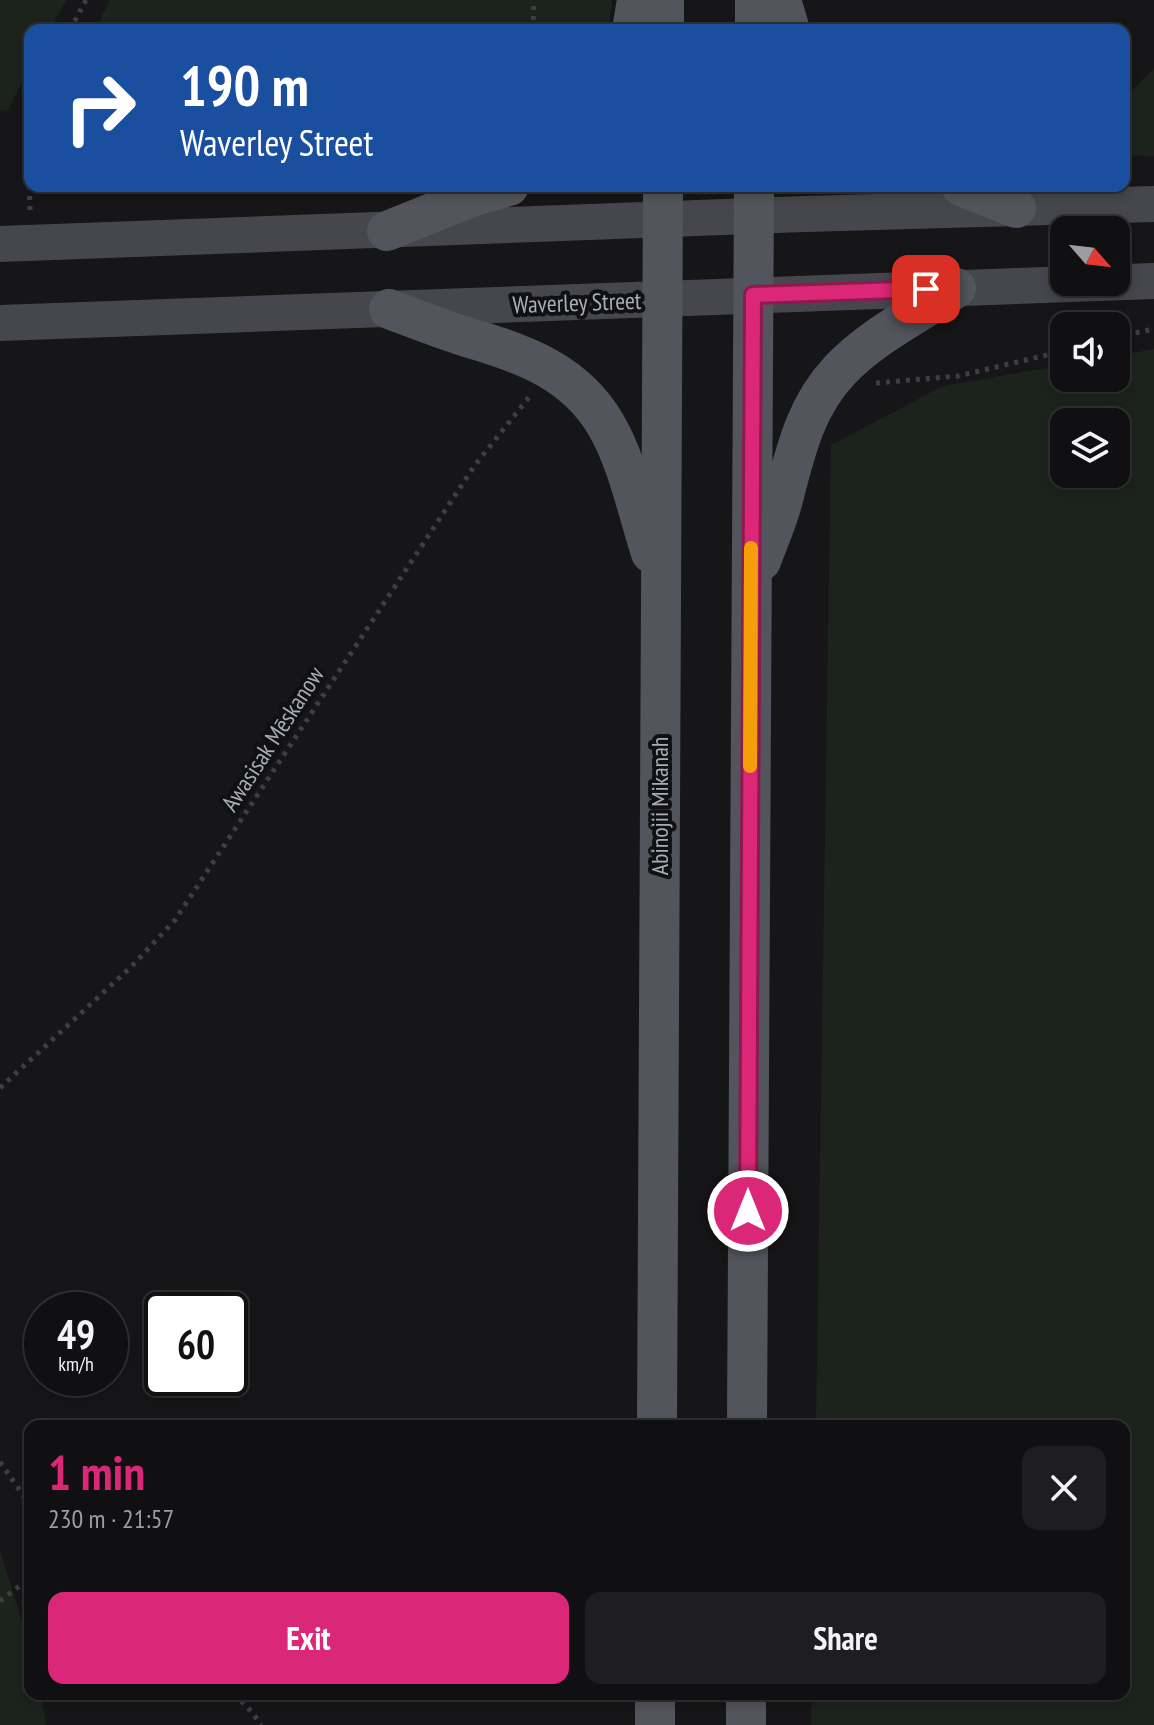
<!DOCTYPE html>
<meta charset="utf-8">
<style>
:root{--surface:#101012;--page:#1e1e20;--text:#f1f3f6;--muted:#9c9d9f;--line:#303032;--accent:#db2777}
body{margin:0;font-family:"PT Sans Narrow",sans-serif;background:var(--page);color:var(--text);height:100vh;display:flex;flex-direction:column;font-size:30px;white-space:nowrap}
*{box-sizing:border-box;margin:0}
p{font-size:26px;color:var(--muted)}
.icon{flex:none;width:44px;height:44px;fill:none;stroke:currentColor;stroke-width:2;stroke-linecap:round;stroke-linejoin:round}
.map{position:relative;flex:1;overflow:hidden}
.details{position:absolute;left:24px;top:1420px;width:1106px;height:280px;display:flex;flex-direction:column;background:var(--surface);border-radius:16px;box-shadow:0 4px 12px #0003,0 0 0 2px var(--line)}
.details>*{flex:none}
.hud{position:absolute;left:24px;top:24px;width:1106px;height:168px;border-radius:16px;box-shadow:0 4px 12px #0003,0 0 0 2px var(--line);background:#1a4fa0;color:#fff;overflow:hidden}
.needle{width:52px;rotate:118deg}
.buttons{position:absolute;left:1050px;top:216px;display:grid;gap:16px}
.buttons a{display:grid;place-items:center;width:80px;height:80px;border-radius:16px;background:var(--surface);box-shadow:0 4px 12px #0003,0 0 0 2px var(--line);font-size:40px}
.speed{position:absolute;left:24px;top:1292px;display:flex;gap:16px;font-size:40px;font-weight:700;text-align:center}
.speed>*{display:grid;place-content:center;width:104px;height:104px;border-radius:50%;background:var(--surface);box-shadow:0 4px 12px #0003,0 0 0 2px var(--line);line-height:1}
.speed small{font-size:20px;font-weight:400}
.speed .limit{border:4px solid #111;border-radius:12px;background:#fff;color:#111}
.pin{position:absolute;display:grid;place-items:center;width:68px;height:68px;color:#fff;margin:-34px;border-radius:16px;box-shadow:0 4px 12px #0006}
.me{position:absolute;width:88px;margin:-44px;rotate:0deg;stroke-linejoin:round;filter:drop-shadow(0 0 6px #0008)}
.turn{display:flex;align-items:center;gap:28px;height:168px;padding:0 24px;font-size:36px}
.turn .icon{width:104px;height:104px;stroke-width:2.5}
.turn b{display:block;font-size:56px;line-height:68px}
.round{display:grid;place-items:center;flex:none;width:84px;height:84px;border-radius:16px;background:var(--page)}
.overview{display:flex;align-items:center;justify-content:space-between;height:136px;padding:0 24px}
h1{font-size:48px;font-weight:700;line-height:60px;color:var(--accent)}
.primary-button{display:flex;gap:16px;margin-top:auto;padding:16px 24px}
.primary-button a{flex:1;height:92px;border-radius:16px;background:var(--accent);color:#fff;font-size:32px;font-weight:700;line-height:92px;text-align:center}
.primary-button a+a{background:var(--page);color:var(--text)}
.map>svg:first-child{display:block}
.green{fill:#1c231d;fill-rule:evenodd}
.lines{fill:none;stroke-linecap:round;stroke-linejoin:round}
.path{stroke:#3d3f44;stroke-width:5;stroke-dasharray:4 6;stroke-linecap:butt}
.secondary{stroke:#45474d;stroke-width:36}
.primary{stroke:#53555c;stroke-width:40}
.route-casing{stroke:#8e194d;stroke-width:20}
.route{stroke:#db2777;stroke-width:14}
.slow{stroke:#f59e0b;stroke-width:14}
.labels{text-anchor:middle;stroke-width:8;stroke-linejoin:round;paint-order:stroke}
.street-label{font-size:24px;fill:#a8adb8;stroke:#111113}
</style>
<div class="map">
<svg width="1154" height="1725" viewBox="0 0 1154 1725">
<rect width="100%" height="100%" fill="#161618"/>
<g class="green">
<path d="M 0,0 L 66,0 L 50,30 L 30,30 L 30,67 L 7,111 L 0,110 Z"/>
<path d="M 110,0 L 612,0 L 609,30 L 95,30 Z"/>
<path d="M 1154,69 L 1154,156 L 1124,155 L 1124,98 Z"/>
<path d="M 1154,349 L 1154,1725 L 811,1725 L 812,1694 L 1124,1694 L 1124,1426 L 816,1426 L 831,445 L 943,386 L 1064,365 L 1064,378 L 1116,378 L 1116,356 ZM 1116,422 L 1116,474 L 1064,474 L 1064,422 Z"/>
<path d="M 0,1550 L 30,1648 L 30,1694 L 41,1694 L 46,1725 L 0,1725 Z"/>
</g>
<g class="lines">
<g class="path">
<path d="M 70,30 L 86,0"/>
<path d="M 533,30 L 534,0"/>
<path d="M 30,210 L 28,143 L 30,136"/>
<path d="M 1116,337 L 1154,329"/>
<path d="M 876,383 L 958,376 L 1064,351"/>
<path d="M 0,1088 L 133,965 L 175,920 L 475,465 L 530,396"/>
<path d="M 0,1462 L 30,1505"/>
<path d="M 0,1601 L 30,1578"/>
<path d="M 234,1694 L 252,1712 L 261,1725"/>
</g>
<g class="secondary">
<path d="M 0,244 L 805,214 L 1154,204"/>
<path d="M 0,323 L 1154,281"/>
</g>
<g class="primary">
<path d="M 781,0 L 790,30"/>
<path d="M 632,30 L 637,0"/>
<path d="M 664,30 L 664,0"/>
<path d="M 755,30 L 755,0"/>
<path d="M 961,186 L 1016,208"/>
<path d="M 387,231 L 474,196 L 509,186"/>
<path d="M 389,309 C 416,319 443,330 470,338 C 525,354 576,373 606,425 C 627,460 638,513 651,553"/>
<path d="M 761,561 C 768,542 777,522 782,503 C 795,454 804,408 840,370 C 872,336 918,314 956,288"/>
<path d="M 657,1426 L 663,186"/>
<path d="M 747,1426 L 754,186"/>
<path d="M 655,1725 L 655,1694"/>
<path d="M 746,1725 L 746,1694"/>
</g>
</g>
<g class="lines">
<defs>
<path id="route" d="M 748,1211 L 753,295 L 926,289"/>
</defs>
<use href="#route" class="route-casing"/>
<use href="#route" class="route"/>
<path class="slow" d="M 750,766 L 751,548"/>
</g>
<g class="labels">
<g class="street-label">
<text transform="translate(577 303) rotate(-2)" y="8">Waverley Street</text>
<text transform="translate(273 739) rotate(-57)" y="8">Awasisak Mēskanow</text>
<text transform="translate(660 806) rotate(-90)" y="8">Abinojii Mikanah</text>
</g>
</g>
</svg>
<div class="buttons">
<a><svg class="needle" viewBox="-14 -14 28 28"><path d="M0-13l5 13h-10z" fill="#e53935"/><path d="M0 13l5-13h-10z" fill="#9c9d9f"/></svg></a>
<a><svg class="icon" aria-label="sound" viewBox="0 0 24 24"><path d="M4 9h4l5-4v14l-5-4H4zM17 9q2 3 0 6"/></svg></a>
<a><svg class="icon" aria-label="layers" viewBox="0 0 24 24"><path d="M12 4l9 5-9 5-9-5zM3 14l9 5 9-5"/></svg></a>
</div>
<div class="speed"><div>49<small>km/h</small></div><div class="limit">60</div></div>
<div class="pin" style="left:926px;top:289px;background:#d93025"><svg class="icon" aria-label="arrive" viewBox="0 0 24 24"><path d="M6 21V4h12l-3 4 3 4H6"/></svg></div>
<svg class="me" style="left:748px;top:1211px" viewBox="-20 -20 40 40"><circle r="17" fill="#db2777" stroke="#fff" stroke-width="3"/><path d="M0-11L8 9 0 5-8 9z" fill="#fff"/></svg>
<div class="hud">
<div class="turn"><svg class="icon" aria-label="right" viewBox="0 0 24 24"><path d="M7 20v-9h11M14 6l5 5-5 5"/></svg><div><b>190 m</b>Waverley Street</div></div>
</div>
<section class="details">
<div class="overview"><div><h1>1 min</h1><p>230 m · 21:57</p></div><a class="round"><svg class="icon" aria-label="close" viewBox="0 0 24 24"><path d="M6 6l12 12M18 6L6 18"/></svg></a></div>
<div class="primary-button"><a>Exit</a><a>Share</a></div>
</section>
</div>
